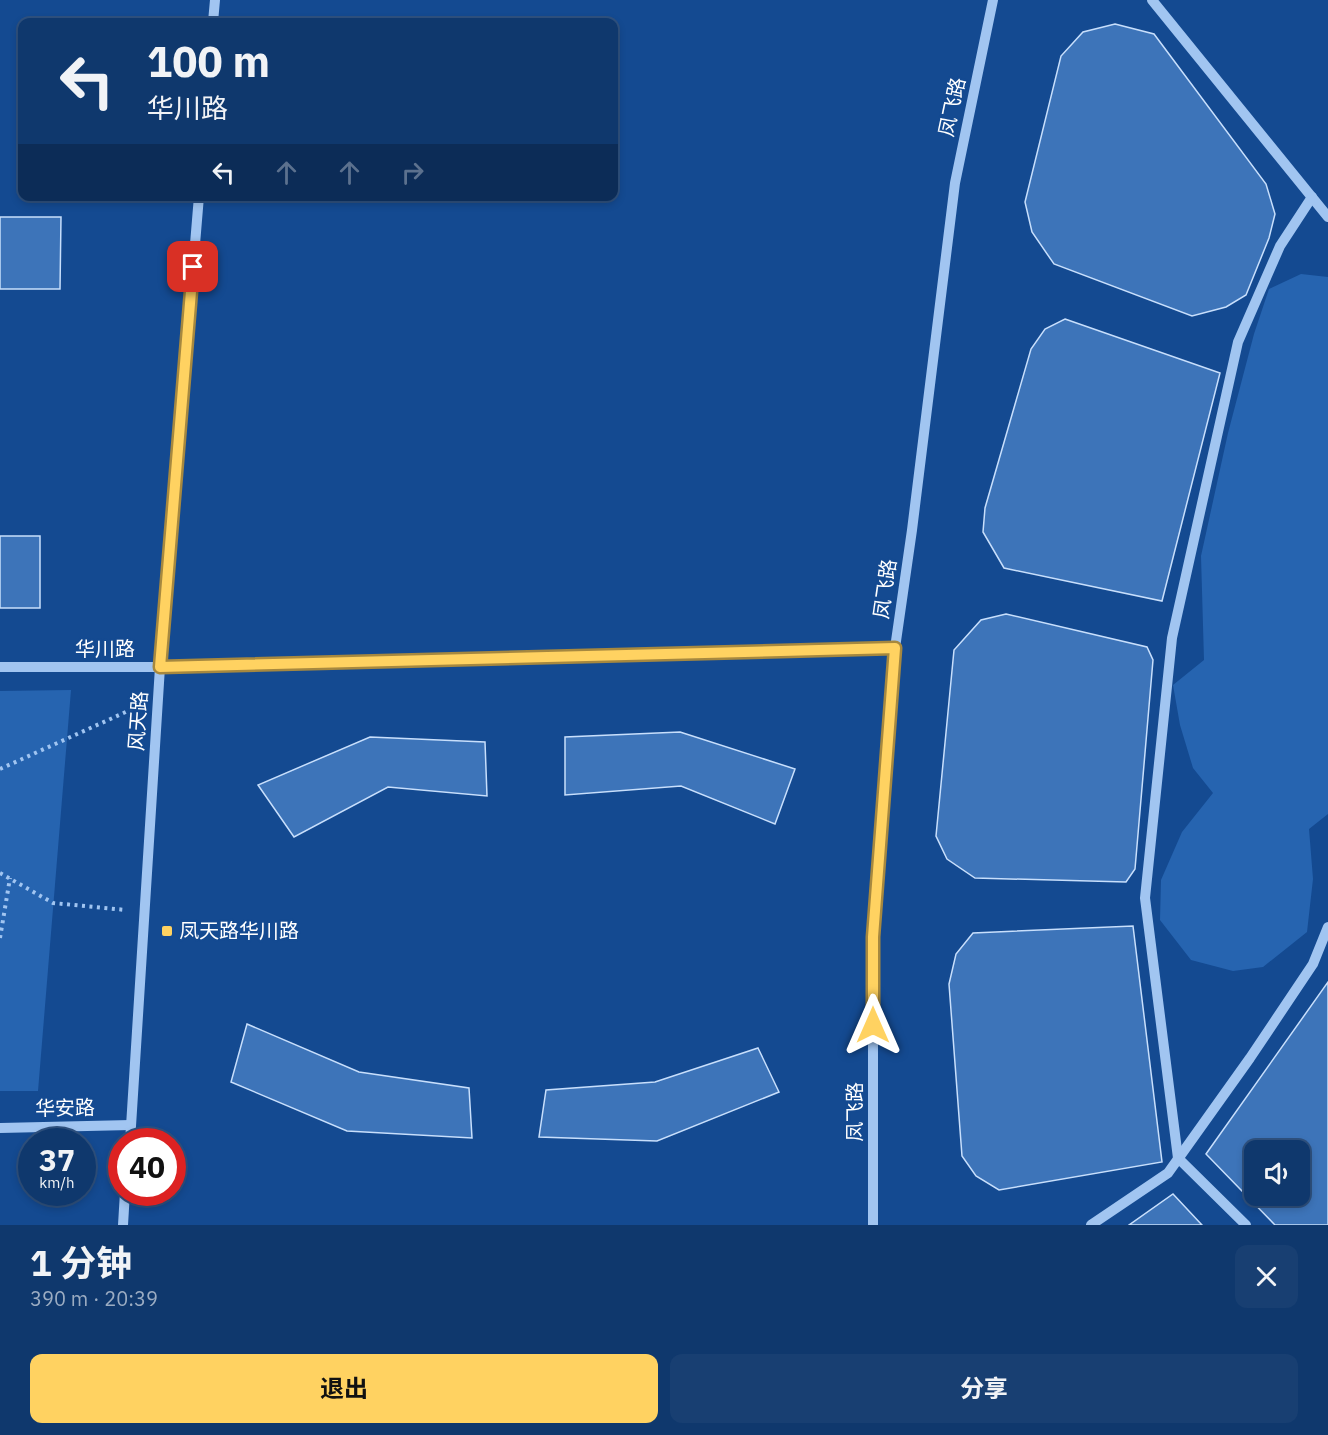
<!DOCTYPE html>
<html lang="zh">
<meta charset="utf-8">
<style>
:root{--surface:#0f386d;--page:#183f72;--text:#f1f3f6;--muted:#9bacc2;--line:#2f5280;--accent:#ffd261}
body{margin:0;font-family:"IBM Plex Sans","Noto Sans SC",sans-serif;background:var(--page);color:var(--text);height:100vh;display:flex;flex-direction:column;font-size:22px;white-space:nowrap}
*{box-sizing:border-box;margin:0}
p{font-size:20px;color:var(--muted)}
.icon{flex:none;width:33px;height:33px;fill:none;stroke:currentColor;stroke-width:2;stroke-linecap:round;stroke-linejoin:round}
.map{position:relative;height:1225px;overflow:hidden}
.sheet{display:flex;flex-direction:column;background:var(--surface);flex:1}
.sheet>*{flex:none}
.top-card{position:absolute;left:18px;top:18px;width:600px;height:183px;border-radius:12px;box-shadow:0 3px 9px #0003,0 0 0 2px var(--line);background:#0f386d;color:var(--text);overflow:hidden}
.buttons{position:absolute;left:1244px;top:1140px;display:grid;gap:12px}
.buttons a{display:grid;place-items:center;width:66px;height:66px;border-radius:12px;background:var(--surface);box-shadow:0 3px 9px #0003,0 0 0 2px var(--line);font-size:30px}
.speed{position:absolute;left:18px;top:1128px;display:flex;gap:12px;font-size:30px;font-weight:700;text-align:center}
.speed>*{display:grid;place-content:center;width:78px;height:78px;border-radius:50%;background:var(--surface);box-shadow:0 3px 9px #0003,0 0 0 2px var(--line);line-height:1}
.speed small{font-size:15px;font-weight:400}
.speed .limit{border:9px solid #d22;background:#fff;color:#111}
.pin{position:absolute;display:grid;place-items:center;width:51px;height:51px;color:#fff;margin:-26px;border-radius:12px;box-shadow:0 3px 9px #0006}
.me{position:absolute;width:66px;margin:-33px;rotate:0deg;stroke-linejoin:round;filter:drop-shadow(0 0 4px #0008)}
.turn{display:flex;align-items:center;gap:21px;height:126px;padding:0 30px;font-size:27px}
.turn .icon{width:78px;height:78px;stroke-width:2.5}
.turn b{display:block;font-size:42px;line-height:51px}
.lanes{display:flex;align-items:center;height:57px;padding:0 30px;background:#0003;justify-content:center;gap:30px;direction:ltr}
.lanes .off{opacity:.35}
.round{display:grid;place-items:center;flex:none;width:63px;height:63px;border-radius:12px;background:var(--page)}
.headline{display:flex;align-items:center;justify-content:space-between;height:102px;padding:0 30px}
h1{font-size:36px;font-weight:700;line-height:45px}
.action{display:flex;gap:12px;margin-top:auto;padding:12px 30px}
.action a{flex:1;height:69px;border-radius:12px;background:var(--accent);color:#111;font-size:24px;font-weight:700;line-height:69px;text-align:center}
.action a+a{background:var(--page);color:var(--text)}
.map>svg:first-child{display:block}
.green{fill:#2664b0}
.building{fill:#3d74b9;stroke:#c8dffc;stroke-width:1.5;fill-rule:evenodd}
.lines{fill:none;stroke-linecap:round;stroke-linejoin:round}
.path{stroke:#a1c5f1;stroke-width:4;stroke-dasharray:3 4.5;stroke-linecap:butt}
.minor{stroke:#a1c5f1;stroke-width:10}
.route-casing{stroke:#a6883f;stroke-width:15}
.route{stroke:#ffd261;stroke-width:10}
.poi-dot{fill:#ffd261;stroke:#144a91;stroke-width:2}
.labels{text-anchor:middle;stroke-width:4.5;stroke-linejoin:round;paint-order:stroke}
.street-label{font-size:20px;fill:#fff;stroke:#144a91}
.poi-label{font-size:20px;fill:#fff;stroke:#144a91;text-anchor:start}
</style>
<div class="map">
<svg width="1328" height="1225" viewBox="0 0 1328 1225">
<rect width="100%" height="100%" fill="#144a91"/>
<g class="green">
<path d="M 1301,274 L 1328,277 L 1328,814 L 1309,829 L 1313,879 L 1307,932 L 1263,967 L 1233,971 L 1191,960 L 1160,920 L 1161,880 L 1182,832 L 1213,793 L 1193,768 L 1180,725 L 1173,685 L 1204,660 L 1201,556 L 1228,433 L 1254,334 L 1269,289 Z"/>
<path d="M 71,690 L 38,1091 L 0,1091 L 0,691 Z"/>
</g>
<g class="building">
<path d="M 1115,24 L 1154,34 L 1266,184 L 1275,214 L 1269,238 L 1246,295 L 1226,307 L 1192,316 L 1054,264 L 1032,232 L 1025,202 L 1061,56 L 1083,32 Z"/>
<path d="M 0,217 L 61,217 L 60,289 L 0,289 Z"/>
<path d="M 1065,319 L 1220,373 L 1162,601 L 1004,568 L 983,532 L 985,508 L 1031,349 L 1045,329 Z"/>
<rect x="0" y="536" width="40" height="72"/>
<path d="M 1006,614 L 1147,647 L 1153,660 L 1135,869 L 1126,882 L 975,878 L 947,859 L 936,836 L 954,650 L 981,620 Z"/>
<path d="M 680,732 L 795,769 L 775,824 L 681,786 L 565,795 L 565,737 Z"/>
<path d="M 370,737 L 485,742 L 487,796 L 388,787 L 294,837 L 258,785 Z"/>
<path d="M 1133,926 L 1162,1162 L 999,1190 L 976,1176 L 962,1156 L 949,984 L 956,954 L 973,933 Z"/>
<path d="M 1328,982 L 1328,1225 L 1275,1225 L 1206,1154 ZM 1254,1150 L 1299,1150 L 1299,1196 L 1254,1196 Z"/>
<path d="M 247,1024 L 359,1072 L 469,1088 L 472,1138 L 347,1131 L 231,1082 Z"/>
<path d="M 758,1048 L 779,1092 L 657,1141 L 539,1137 L 546,1090 L 655,1082 Z"/>
<path d="M 1173,1194 L 1202,1225 L 1129,1225 Z"/>
</g>
<g class="lines">
<g class="path">
<path d="M 0,769 L 139,706"/>
<path d="M 0,873 L 53,903 L 126,910"/>
<path d="M 0,938 L 10,878"/>
</g>
<g class="minor">
<path d="M 1152,0 L 1328,217"/>
<path d="M 213,22 L 215,0"/>
<path d="M 0,667 L 160,667 L 895,648"/>
<path d="M 0,1128 L 131,1125"/>
<path d="M 130,1142 L 160,667 L 199,196"/>
<path d="M 123,1225 L 125,1192"/>
<path d="M 873,1225 L 873,937 L 895,648 L 912,530 L 955,183 L 993,0"/>
<path d="M 1091,1225 L 1168,1173 L 1250,1058 L 1313,964 L 1328,927"/>
<path d="M 1246,1225 L 1178,1158 L 1145,898 L 1172,638 L 1238,342 L 1280,246 L 1312,197"/>
</g>
</g>
<g class="lines">
<defs>
<path id="route" d="M 193,267 L 160,667 L 895,648 L 873,937 L 873,1025"/>
</defs>
<use href="#route" class="route-casing"/>
<use href="#route" class="route"/>
</g>
<rect class="poi-dot" x="161" y="925" width="12" height="12" rx="3"/>
<g class="labels">
<g class="street-label">
<text transform="translate(952 107) rotate(-78)" y="7">凤飞路</text>
<text transform="translate(885 589) rotate(-82)" y="7">凤飞路</text>
<text x="105" y="656">华川路</text>
<text transform="translate(138 721) rotate(-86)" y="7">风天路</text>
<text transform="translate(65 1108) rotate(-1)" y="7">华安路</text>
<text transform="translate(855 1112) rotate(-90)" y="7">凤飞路</text>
</g>
<g class="poi-label">
<text x="179" y="938">凤天路华川路</text>
</g>
</g>
</svg>
<div class="buttons">
<a><svg class="icon" aria-label="sound" viewBox="0 0 24 24"><path d="M4 9h4l5-4v14l-5-4H4zM17 9q2 3 0 6"/></svg></a>
</div>
<div class="speed"><div>37<small>km/h</small></div><div class="limit">40</div></div>
<div class="pin" style="left:193px;top:267px;background:#d93025"><svg class="icon" aria-label="arrive" viewBox="0 0 24 24"><path d="M6 21V4h12l-3 4 3 4H6"/></svg></div>
<svg class="me" style="left:873px;top:1025px" viewBox="-20 -20 40 40"><path d="M0-17L14 15 0 8-14 15z" fill="#ffd261" stroke="#fff" stroke-width="4"/></svg>
<div class="top-card">
<div class="turn"><svg class="icon" aria-label="left" viewBox="0 0 24 24"><path d="M17 20v-9H6M10 6l-5 5 5 5"/></svg><div><b>100 m</b>华川路</div></div>
<div class="lanes"><svg class="icon" aria-label="left" viewBox="0 0 24 24"><path d="M17 20v-9H6M10 6l-5 5 5 5"/></svg><svg class="icon off" aria-label="ahead" viewBox="0 0 24 24"><path d="M12 20V5M6 11l6-6 6 6"/></svg><svg class="icon off" aria-label="ahead" viewBox="0 0 24 24"><path d="M12 20V5M6 11l6-6 6 6"/></svg><svg class="icon off" aria-label="right" viewBox="0 0 24 24"><path d="M7 20v-9h11M14 6l5 5-5 5"/></svg></div>
</div>
</div>
<section class="sheet">
<div class="headline"><div><h1>1 分钟</h1><p>390 m · 20:39</p></div><a class="round"><svg class="icon" aria-label="close" viewBox="0 0 24 24"><path d="M6 6l12 12M18 6L6 18"/></svg></a></div>
<div class="action"><a>退出</a><a>分享</a></div>
</section>
